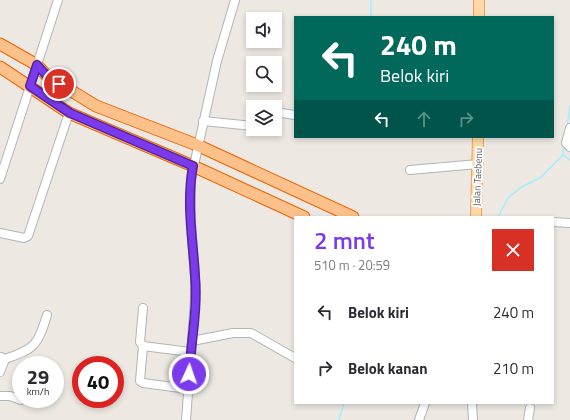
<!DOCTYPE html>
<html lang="id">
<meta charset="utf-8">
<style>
:root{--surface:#fff;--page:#f2f2f3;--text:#2b2b33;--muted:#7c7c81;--accent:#7c3aed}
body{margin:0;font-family:"Titillium Web",sans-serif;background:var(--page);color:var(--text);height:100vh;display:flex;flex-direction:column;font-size:15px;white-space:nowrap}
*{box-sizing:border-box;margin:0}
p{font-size:13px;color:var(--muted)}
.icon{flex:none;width:22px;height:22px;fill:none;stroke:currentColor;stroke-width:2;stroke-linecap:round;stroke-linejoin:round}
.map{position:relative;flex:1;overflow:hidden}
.panel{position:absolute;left:294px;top:216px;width:260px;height:188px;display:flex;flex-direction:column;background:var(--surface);border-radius:0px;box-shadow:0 2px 6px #0003}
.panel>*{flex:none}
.guide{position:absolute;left:294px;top:16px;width:260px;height:122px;border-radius:0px;box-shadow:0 2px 6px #0003;background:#00695c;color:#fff;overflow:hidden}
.controls{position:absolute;left:246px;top:12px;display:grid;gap:8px}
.controls a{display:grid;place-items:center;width:36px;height:36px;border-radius:0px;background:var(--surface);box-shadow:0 2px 6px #0003;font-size:20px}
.speed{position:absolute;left:12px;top:356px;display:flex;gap:8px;font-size:20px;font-weight:700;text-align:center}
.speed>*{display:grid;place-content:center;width:52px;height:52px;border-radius:50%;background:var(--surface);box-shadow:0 2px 6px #0003;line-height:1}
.speed small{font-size:10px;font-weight:400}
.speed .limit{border:6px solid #d22;background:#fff;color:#111}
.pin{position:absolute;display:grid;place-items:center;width:34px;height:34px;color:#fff;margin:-17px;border:2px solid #fff;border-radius:50%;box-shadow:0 1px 4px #0007}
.me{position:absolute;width:44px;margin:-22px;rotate:3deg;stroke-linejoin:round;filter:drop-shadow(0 0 3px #0008)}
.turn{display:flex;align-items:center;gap:14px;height:84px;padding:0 20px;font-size:18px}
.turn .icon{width:52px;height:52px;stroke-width:2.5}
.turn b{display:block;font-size:28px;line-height:34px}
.lanes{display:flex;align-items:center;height:38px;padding:0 20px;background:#0003;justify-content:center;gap:20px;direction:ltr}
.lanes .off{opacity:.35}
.round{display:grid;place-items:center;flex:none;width:42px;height:42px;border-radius:0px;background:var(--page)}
.head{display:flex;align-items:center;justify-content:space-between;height:68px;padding:0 20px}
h1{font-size:24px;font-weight:600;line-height:30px;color:var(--accent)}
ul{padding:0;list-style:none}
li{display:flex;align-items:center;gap:12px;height:56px;padding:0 20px}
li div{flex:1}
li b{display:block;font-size:15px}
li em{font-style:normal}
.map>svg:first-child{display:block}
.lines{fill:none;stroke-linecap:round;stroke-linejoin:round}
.stream{stroke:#a1effe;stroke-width:1.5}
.minor-casing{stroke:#b0b5b8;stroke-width:10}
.major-casing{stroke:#f09d58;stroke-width:12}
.highway-casing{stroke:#ee6501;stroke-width:13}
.minor{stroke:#fff;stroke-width:8}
.major{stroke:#fed8a6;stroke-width:10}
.highway{stroke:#fcc18a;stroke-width:11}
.route-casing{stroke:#51269a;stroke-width:10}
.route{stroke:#7c3aed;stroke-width:7}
.labels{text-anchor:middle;stroke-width:4;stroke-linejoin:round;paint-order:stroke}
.street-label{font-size:10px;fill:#5a6063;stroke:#fff}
</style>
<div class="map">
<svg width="570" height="420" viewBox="0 0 570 420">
<rect width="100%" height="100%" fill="#ede8e2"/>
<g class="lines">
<g class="stream">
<path d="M 371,0 L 371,17"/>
<path d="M 567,127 L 570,106"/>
<path d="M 564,146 L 563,155 L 570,160"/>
<path d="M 498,217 L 508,198 L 520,188 L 541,177 L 563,155"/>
<path d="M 339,420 L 344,403"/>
</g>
<defs>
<g id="minor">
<path d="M 275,112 L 295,115"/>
<path d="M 203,121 L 253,126"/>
<path d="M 570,128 L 566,143 L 570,147"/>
<path d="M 410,170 L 478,164"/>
<path d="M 0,179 L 58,0"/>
<path d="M 553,222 L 570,223"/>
<path d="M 0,233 L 24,238 L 28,236 L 69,113"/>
<path d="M 143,308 L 140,342 L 143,346"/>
<path d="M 192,341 L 233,333 L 251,333 L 295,358"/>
<path d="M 5,359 C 35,349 38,345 47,315"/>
<path d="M 0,372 L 5,359 L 1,357"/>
<path d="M 188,389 L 143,383 L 140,381 L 143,346 L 190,352"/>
<path d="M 0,396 L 10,396 L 21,400"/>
<path d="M 472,403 L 473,420"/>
<path d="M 186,420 L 195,299 L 195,277 L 191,224 L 191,179 L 217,61 L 235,0"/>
<path d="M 419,420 L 425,403"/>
<path d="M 528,420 L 530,408"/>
</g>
<g id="major">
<path d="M 479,0 L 479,17"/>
<path d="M 476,217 L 478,137"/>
</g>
<g id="highway">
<path d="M 0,44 L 37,65 L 47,76 L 96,106 L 197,145 L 353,217"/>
<path d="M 0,67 L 69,113 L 193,166 L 304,217"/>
</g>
</defs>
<use href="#minor" class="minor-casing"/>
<use href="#major" class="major-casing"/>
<use href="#highway" class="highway-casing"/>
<use href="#minor" class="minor"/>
<use href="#major" class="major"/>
<use href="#highway" class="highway"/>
</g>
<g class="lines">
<defs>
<path id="route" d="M 59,84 L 47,76 L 37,65 L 30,86 L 70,113 L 193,166 C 186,203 193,240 195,276 C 198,308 191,342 189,374"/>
</defs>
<use href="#route" class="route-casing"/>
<use href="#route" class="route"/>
</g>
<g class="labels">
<g class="street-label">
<text transform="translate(477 177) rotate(-88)" y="4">Jalan Taebenu</text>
</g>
</g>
</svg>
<div class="controls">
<a><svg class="icon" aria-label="sound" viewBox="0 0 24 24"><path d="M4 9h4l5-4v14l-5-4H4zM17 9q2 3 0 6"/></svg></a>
<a><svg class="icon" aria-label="search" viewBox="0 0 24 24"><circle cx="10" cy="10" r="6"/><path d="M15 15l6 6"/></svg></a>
<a><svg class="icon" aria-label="layers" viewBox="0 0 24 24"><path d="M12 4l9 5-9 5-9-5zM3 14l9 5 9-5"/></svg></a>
</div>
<div class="speed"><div>29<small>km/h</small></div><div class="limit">40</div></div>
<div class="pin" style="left:59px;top:84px;background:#d93025"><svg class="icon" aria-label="arrive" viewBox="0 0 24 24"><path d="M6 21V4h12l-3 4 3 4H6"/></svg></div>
<svg class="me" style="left:189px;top:374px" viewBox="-20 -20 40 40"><circle r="17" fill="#7c3aed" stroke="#fff" stroke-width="3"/><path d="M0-11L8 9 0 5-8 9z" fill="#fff"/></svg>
<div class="guide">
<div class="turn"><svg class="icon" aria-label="left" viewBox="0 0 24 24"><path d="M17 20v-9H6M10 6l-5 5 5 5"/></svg><div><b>240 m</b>Belok kiri</div></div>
<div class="lanes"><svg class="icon" aria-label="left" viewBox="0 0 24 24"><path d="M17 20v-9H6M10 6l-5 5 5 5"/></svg><svg class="icon off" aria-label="ahead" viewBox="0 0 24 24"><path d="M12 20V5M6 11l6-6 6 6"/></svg><svg class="icon off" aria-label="right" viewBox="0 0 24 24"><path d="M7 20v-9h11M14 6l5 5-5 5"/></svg></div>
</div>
<section class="panel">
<div class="head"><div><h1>2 mnt</h1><p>510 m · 20:59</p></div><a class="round" style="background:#d93025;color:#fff"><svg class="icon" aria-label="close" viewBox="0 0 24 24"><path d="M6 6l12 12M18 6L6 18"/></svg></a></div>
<ul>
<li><svg class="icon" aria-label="left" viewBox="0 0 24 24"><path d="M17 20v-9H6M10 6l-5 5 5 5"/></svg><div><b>Belok kiri</b></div><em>240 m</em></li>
<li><svg class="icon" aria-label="right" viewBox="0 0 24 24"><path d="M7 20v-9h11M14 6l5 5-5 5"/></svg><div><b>Belok kanan</b></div><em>210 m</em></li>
</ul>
</section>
</div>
